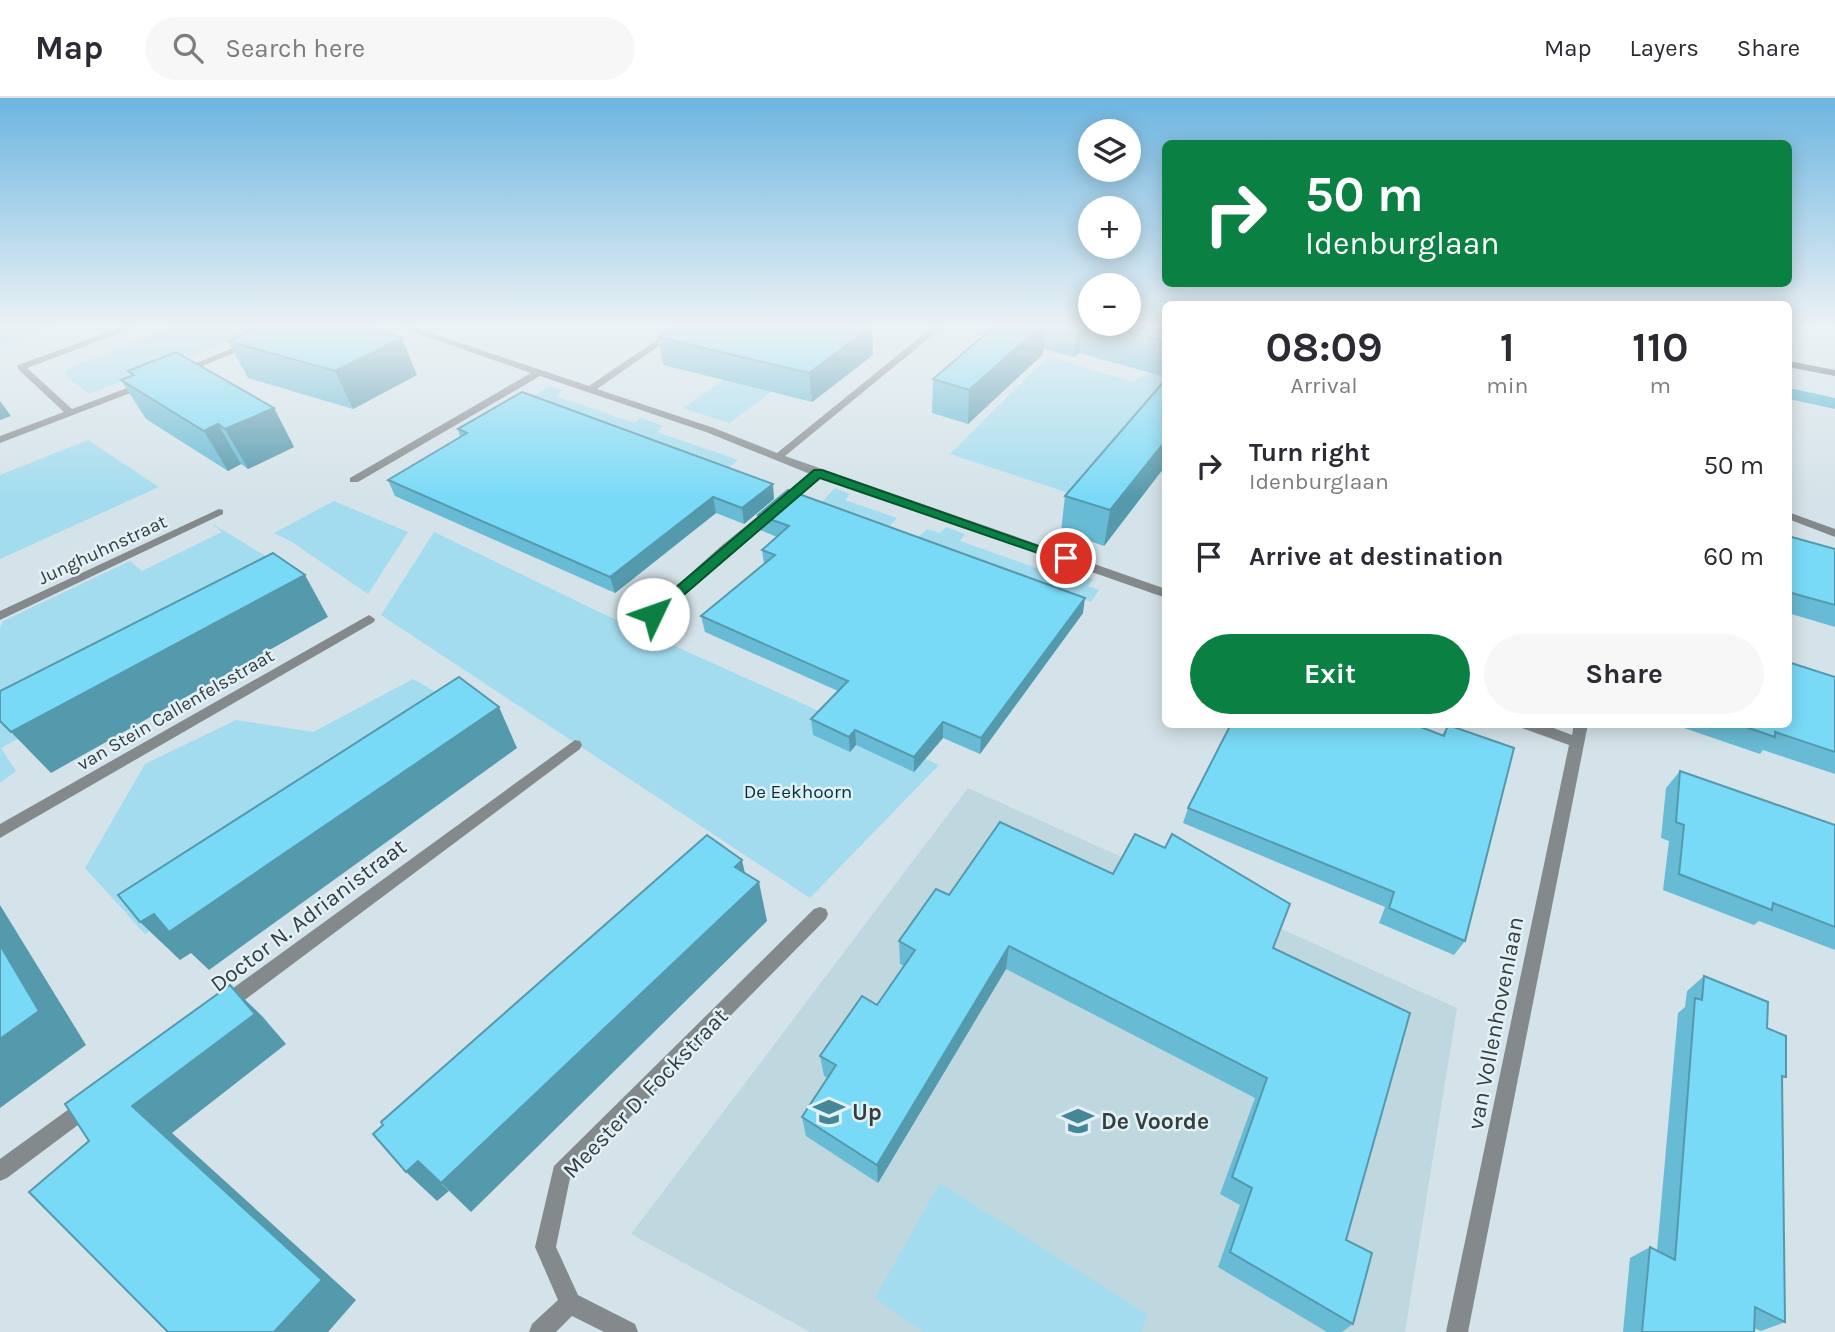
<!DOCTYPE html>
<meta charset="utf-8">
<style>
:root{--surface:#fff;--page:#f7f7f7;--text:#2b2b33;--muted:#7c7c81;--line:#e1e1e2;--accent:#0b8043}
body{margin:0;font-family:Karla,sans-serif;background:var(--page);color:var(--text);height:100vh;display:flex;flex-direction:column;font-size:26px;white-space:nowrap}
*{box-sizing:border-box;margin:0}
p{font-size:23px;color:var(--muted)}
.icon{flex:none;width:38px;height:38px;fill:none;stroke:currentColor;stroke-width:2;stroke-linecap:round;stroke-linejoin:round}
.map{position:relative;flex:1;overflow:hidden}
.drawer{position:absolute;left:1162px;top:203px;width:630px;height:427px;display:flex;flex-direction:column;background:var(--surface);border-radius:10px;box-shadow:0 4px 18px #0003}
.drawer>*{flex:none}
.banner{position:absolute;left:1162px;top:42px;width:630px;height:147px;border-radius:10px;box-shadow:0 4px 18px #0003;background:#0b8043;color:#fff;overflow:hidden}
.buttons{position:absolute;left:1078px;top:21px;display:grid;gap:14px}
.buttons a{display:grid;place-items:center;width:63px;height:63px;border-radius:50%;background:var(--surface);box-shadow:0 4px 18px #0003;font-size:35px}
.pin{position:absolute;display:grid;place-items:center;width:60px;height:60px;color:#fff;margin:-30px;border:4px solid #fff;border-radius:50%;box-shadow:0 2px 7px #0007}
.me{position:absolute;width:77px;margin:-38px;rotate:48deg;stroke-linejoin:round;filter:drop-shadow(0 0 5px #0008)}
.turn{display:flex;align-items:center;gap:24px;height:147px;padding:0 28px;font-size:32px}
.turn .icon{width:91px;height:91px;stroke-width:2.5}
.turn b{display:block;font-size:49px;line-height:60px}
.eta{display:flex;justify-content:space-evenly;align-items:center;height:119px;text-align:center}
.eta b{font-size:42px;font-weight:700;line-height:49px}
.cta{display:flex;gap:14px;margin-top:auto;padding:14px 28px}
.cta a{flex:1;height:80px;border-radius:42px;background:var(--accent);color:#fff;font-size:28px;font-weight:700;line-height:80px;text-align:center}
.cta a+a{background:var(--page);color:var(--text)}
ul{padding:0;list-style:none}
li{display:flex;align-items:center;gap:21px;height:91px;padding:0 28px}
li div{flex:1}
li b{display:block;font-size:26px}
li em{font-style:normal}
header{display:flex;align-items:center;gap:42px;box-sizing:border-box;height:98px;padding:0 35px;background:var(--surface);border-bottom:2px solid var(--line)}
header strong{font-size:33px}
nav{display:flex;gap:38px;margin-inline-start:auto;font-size:24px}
.search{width:490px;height:63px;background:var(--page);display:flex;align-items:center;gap:18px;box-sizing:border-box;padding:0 24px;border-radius:38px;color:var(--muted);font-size:26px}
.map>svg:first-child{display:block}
.built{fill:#bfd7df}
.green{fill:#a3dcee}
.water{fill:#55b6d3}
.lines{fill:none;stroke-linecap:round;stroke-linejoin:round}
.street{fill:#848a8c;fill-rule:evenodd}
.secondary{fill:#586164;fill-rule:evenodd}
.wall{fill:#68bbd4}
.shaded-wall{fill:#5599ad}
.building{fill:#79daf7;stroke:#5599ad;stroke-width:2}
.route{fill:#0b8043;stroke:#07532c;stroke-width:2}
.labels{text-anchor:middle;stroke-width:5;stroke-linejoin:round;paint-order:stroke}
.street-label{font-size:19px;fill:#373d3f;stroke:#e1f1f6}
.park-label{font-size:19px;fill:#02313d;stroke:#e1f1f6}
.near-street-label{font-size:23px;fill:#373d3f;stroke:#e1f1f6}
.near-poi-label{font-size:23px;font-weight:bold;fill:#373d3f;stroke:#e1f1f6;text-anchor:start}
</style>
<header>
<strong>Map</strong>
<div class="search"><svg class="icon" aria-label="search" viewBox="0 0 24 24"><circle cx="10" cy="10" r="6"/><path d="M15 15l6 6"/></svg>Search here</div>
<nav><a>Map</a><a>Layers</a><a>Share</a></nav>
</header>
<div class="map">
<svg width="1835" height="1234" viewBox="0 0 1835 1234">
<rect width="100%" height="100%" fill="#d4e3e9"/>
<path class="built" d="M 968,690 L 1457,910 L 1405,1234 L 810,1234 L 631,1136 Z"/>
<g class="green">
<path d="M 9,227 L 56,227 L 0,247 L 0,230 Z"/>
<path d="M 179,227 L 271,227 L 89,296 L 66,278 L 65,272 Z"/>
<path d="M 863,227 L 729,325 L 683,310 L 803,228 Z"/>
<path d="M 1048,259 L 1134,284 L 1150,274 L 1165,278 L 1165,296 L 1084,400 L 950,356 Z"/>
<path d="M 550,288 L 562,293 L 556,298 L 634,325 L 641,320 L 663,328 L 657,334 L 738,362 L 727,371 L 530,300 Z"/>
<path d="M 88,342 L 159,389 L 0,461 L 0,377 Z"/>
<path d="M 835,390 L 850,396 L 845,402 L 897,420 L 888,430 L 820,406 Z"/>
<path d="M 334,403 L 408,434 L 368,496 L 292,444 L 274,435 Z"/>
<path d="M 211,425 L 310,485 L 1,650 L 16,673 L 0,685 L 0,531 L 3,523 L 130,463 L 142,473 L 222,434 Z"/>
<path d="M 946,429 L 965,436 L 960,443 L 1068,481 L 1073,474 L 1093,481 L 1088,488 L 1099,492 L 1091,504 L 916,441 L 927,431 L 940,435 Z"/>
<path d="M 434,434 L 597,513 L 939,667 L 810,800 L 381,517 Z"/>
<path d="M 413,581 L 474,616 L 145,836 L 85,770 L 145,666 L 236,622 L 313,634 Z"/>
<path d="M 940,1085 L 1148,1217 L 1141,1234 L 923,1234 L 875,1200 Z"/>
</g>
<path class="water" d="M 1789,290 L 1835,300 L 1835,311 L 1789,301 Z"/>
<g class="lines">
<g class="street">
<path d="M 128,227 L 141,227 L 27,270 L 72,311 L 140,285 L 146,285 L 146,289 L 0,345 L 0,338 L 64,314 L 18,271 L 18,267 Z"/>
<path d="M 393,227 L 406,227 L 589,288 L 679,227 L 689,227 L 597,291 L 714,330 L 777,355 L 935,227 L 945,227 L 785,358 L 1166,491 L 1166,500 L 820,379 L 728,455 L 657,519 L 649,519 L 647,516 L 649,513 L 720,449 L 810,376 L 706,334 L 540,278 L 358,384 L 350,384 L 350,380 L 531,275 Z"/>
<path d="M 248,244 L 256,246 L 185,275 L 177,273 Z"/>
<path d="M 219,411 L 223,412 L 223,416 L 0,522 L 0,513 Z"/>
<path d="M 1788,414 L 1835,431 L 1835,439 L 1788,421 Z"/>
<path d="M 369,517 L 375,521 L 374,524 L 0,740 L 0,726 Z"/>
<path d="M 1520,626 L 1543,626 L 1572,637 L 1574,626 L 1588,626 L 1468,1234 L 1446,1234 L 1569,647 L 1522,630 Z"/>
<path d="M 575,642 L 580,643 L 582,647 L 580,651 L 230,913 L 224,915 L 218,913 L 215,907 L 218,901 Z"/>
<path d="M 820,809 L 826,811 L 828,816 L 826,821 L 570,1080 L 556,1149 L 578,1197 L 635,1226 L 638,1234 L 604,1234 L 572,1218 L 556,1234 L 529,1234 L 532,1226 L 558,1202 L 535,1149 L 554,1068 L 814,811 Z"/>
<path d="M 87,998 L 94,1001 L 97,1008 L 94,1015 L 7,1080 L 0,1083 L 0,1061 Z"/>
</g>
<path class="secondary" d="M 1788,263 L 1835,272 L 1835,278 L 1788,269 Z"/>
</g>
<g class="wall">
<path d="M 996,227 L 1166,227 L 1166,279 L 1079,255 L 1074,259 L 1043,251 L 1043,256 L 968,326 L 932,315 L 933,281 Z"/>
<path d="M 872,228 L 873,257 L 812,304 L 663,267 L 658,239 Z"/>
<path d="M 228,243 L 417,277 L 353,311 L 248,280 Z"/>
<path d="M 128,273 L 274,310 L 294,349 L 248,371 L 241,366 L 228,373 L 146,321 L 121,282 L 131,278 Z"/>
<path d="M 1166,281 L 1166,367 L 1104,448 L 1061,433 L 1065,398 Z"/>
<path d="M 458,331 L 774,401 L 744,426 L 716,415 L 615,495 L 395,398 L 388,382 L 460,339 Z"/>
<path d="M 758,417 L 1083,515 L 980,656 L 943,640 L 914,674 L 856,647 L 850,654 L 813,637 L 811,621 L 838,593 L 705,534 L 701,518 L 764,466 L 762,452 L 777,439 L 760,432 Z"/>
<path d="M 1788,438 L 1835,451 L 1835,529 L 1788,515 Z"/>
<path d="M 1835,579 L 1835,676 L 1763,652 L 1760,656 L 1681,629 L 1681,626 L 1788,626 Z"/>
<path d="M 1448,627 L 1465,843 L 1454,857 L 1379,825 L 1385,809 L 1183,725 L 1188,710 L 1442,637 Z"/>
<path d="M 1680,673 L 1835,727 L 1835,852 L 1759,823 L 1754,827 L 1663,792 L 1669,743 L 1661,740 L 1666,690 Z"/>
<path d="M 949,797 L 1273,850 L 1346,1142 L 1353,1226 L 1342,1234 L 1327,1234 L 1218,1169 L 1240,1107 L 1220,1096 L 1255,1000 L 1006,871 L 878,1085 L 806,1038 L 802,1019 L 828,980 L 824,978 L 820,958 L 877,907 L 904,868 L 900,866 L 899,843 Z"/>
<path d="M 1704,878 L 1767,930 L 1786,979 L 1782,981 L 1785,1224 L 1761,1233 L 1754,1230 L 1754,1234 L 1623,1234 L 1630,1160 L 1650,1149 L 1657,1153 L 1678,915 L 1685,909 L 1687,893 Z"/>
</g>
<g class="shaded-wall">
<path d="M 1042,227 L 1046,227 L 1043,256 L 968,326 L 969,292 Z"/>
<path d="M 1078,227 L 1082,227 L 1079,255 L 1074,259 Z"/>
<path d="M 872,228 L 873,257 L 812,304 L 809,275 Z"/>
<path d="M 402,240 L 417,277 L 353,311 L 335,273 Z"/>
<path d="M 0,303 L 11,318 L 0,322 Z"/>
<path d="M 274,310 L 294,349 L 248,371 L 225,331 Z"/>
<path d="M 218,326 L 241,366 L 228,373 L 204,333 Z"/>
<path d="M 1166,342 L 1166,367 L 1104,448 L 1110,412 Z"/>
<path d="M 773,386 L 774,401 L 744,426 L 742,410 Z"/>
<path d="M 713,399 L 716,415 L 615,495 L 610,479 Z"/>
<path d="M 305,477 L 328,519 L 51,675 L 11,634 Z"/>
<path d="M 1085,500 L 1083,515 L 980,656 L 981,640 Z"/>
<path d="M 499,609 L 517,650 L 209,872 L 191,855 L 180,862 L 140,824 Z"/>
<path d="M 943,624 L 943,640 L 914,674 L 914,659 Z"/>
<path d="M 855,632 L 856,647 L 850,654 L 849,639 Z"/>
<path d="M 742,762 L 749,793 L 759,784 L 767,823 L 471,1114 L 441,1085 Z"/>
<path d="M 0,807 L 86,947 L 0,1010 Z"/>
<path d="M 1009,848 L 1006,871 L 878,1085 L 877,1067 Z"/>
<path d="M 230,887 L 262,918 L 286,946 L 172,1035 L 356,1202 L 328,1234 L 274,1234 L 132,1008 Z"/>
<path d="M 418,1063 L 449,1093 L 437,1103 L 406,1074 Z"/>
</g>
<g class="building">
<path d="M 263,227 L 366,227 L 402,240 L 335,273 L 228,243 Z"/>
<path d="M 677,227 L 869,227 L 872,228 L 809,275 L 658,239 Z"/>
<path d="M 996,227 L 1042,227 L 969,292 L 933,281 Z"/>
<path d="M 1102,227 L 1166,227 L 1166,244 Z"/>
<path d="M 176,254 L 274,310 L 225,331 L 218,326 L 204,333 L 121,282 L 134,277 L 128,273 Z"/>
<path d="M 1166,281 L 1166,342 L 1110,412 L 1065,398 Z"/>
<path d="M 522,294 L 773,386 L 742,410 L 713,399 L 610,479 L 388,382 L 467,335 L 458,331 Z"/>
<path d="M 788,392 L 1085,500 L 981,640 L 943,624 L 914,659 L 855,632 L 849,639 L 811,621 L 848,583 L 701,518 L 775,457 L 762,452 L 789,428 L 758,417 Z"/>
<path d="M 1788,438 L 1835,451 L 1835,507 L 1788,494 Z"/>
<path d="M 273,455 L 305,477 L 11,634 L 0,623 L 0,593 Z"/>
<path d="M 1788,564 L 1835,579 L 1835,654 L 1775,634 L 1775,639 L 1737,626 L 1788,626 Z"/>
<path d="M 459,579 L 499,609 L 169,834 L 154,816 L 140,824 L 118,797 Z"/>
<path d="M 1231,626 L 1413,626 L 1444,638 L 1448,627 L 1514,650 L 1465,843 L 1389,810 L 1394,794 L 1188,710 Z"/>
<path d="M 1680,673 L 1835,727 L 1835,829 L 1773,805 L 1772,812 L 1679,776 L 1684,727 L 1676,724 Z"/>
<path d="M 1000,724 L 1113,776 L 1135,736 L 1165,750 L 1172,736 L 1290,806 L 1273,850 L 1410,915 L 1346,1142 L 1372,1155 L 1353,1226 L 1230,1154 L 1252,1090 L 1232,1079 L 1267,980 L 1009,848 L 877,1067 L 802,1019 L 836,967 L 820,958 L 862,898 L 877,907 L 915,852 L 899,843 L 936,791 L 949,797 Z"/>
<path d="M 707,737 L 742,762 L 735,769 L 759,784 L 441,1085 L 418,1063 L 406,1074 L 373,1036 L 383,1027 L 381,1024 Z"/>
<path d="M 0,847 L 39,913 L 0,941 Z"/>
<path d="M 1704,878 L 1768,904 L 1767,930 L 1786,938 L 1786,979 L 1782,978 L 1785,1224 L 1755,1209 L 1754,1234 L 1642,1234 L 1650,1149 L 1675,1162 L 1695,900 L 1702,902 Z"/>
<path d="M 230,887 L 255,916 L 132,1008 L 322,1182 L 274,1234 L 168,1234 L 29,1094 L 89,1043 L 65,1006 Z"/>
</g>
<linearGradient id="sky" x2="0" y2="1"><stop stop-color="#6db5e0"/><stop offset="0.57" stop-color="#ecf2f5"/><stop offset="1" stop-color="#ecf2f5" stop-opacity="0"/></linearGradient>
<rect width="1835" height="400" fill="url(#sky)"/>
<path class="route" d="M 814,372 L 822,372 L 1072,460 L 1061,463 L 820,380 L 658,519 L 648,519 L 648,513 Z"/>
<defs>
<symbol id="school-bare" viewBox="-9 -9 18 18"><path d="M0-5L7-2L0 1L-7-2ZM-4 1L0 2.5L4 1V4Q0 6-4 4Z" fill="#468699" stroke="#e1f1f6" stroke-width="2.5" paint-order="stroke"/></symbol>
</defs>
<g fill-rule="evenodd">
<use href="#school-bare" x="807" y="992" width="44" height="44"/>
<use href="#school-bare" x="1056" y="1001" width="44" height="44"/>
</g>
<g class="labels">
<g class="street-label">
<text transform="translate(102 451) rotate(-25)" y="7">Junghuhnstraat</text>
<text transform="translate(175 611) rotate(-30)" y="7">van Stein Callenfelsstraat</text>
</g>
<g class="park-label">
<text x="798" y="700">De Eekhoorn</text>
</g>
<g class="near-street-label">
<text transform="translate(308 817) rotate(-37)" y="8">Doctor N. Adrianistraat</text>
<text transform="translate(1495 925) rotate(-79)" y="8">van Vollenhovenlaan</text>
<text transform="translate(645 995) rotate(-46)" y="8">Meester D. Fockstraat</text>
</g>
<g class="near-poi-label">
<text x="852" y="1022">Up</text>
<text x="1101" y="1031">De Voorde</text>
</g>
</g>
</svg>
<div class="buttons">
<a><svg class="icon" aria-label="layers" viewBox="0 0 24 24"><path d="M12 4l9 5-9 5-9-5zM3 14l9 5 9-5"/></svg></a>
<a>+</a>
<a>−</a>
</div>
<div class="pin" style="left:1066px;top:460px;background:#d93025"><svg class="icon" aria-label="arrive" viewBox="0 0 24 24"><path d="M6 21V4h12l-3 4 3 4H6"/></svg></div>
<svg class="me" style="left:653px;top:516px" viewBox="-20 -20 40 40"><circle r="19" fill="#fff"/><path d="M0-13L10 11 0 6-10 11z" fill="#0b8043"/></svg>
<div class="banner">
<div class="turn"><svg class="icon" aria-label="right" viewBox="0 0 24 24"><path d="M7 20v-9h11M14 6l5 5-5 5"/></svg><div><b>50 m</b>Idenburglaan</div></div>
</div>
<section class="drawer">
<div class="eta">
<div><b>08:09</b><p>Arrival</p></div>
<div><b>1</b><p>min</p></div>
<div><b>110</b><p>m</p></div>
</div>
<ul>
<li><svg class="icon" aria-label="right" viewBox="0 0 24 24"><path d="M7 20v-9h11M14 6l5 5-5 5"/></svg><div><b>Turn right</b><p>Idenburglaan</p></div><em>50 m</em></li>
<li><svg class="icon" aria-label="arrive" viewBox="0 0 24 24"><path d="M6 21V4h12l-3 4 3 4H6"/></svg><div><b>Arrive at destination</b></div><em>60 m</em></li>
</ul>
<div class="cta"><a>Exit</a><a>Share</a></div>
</section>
</div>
